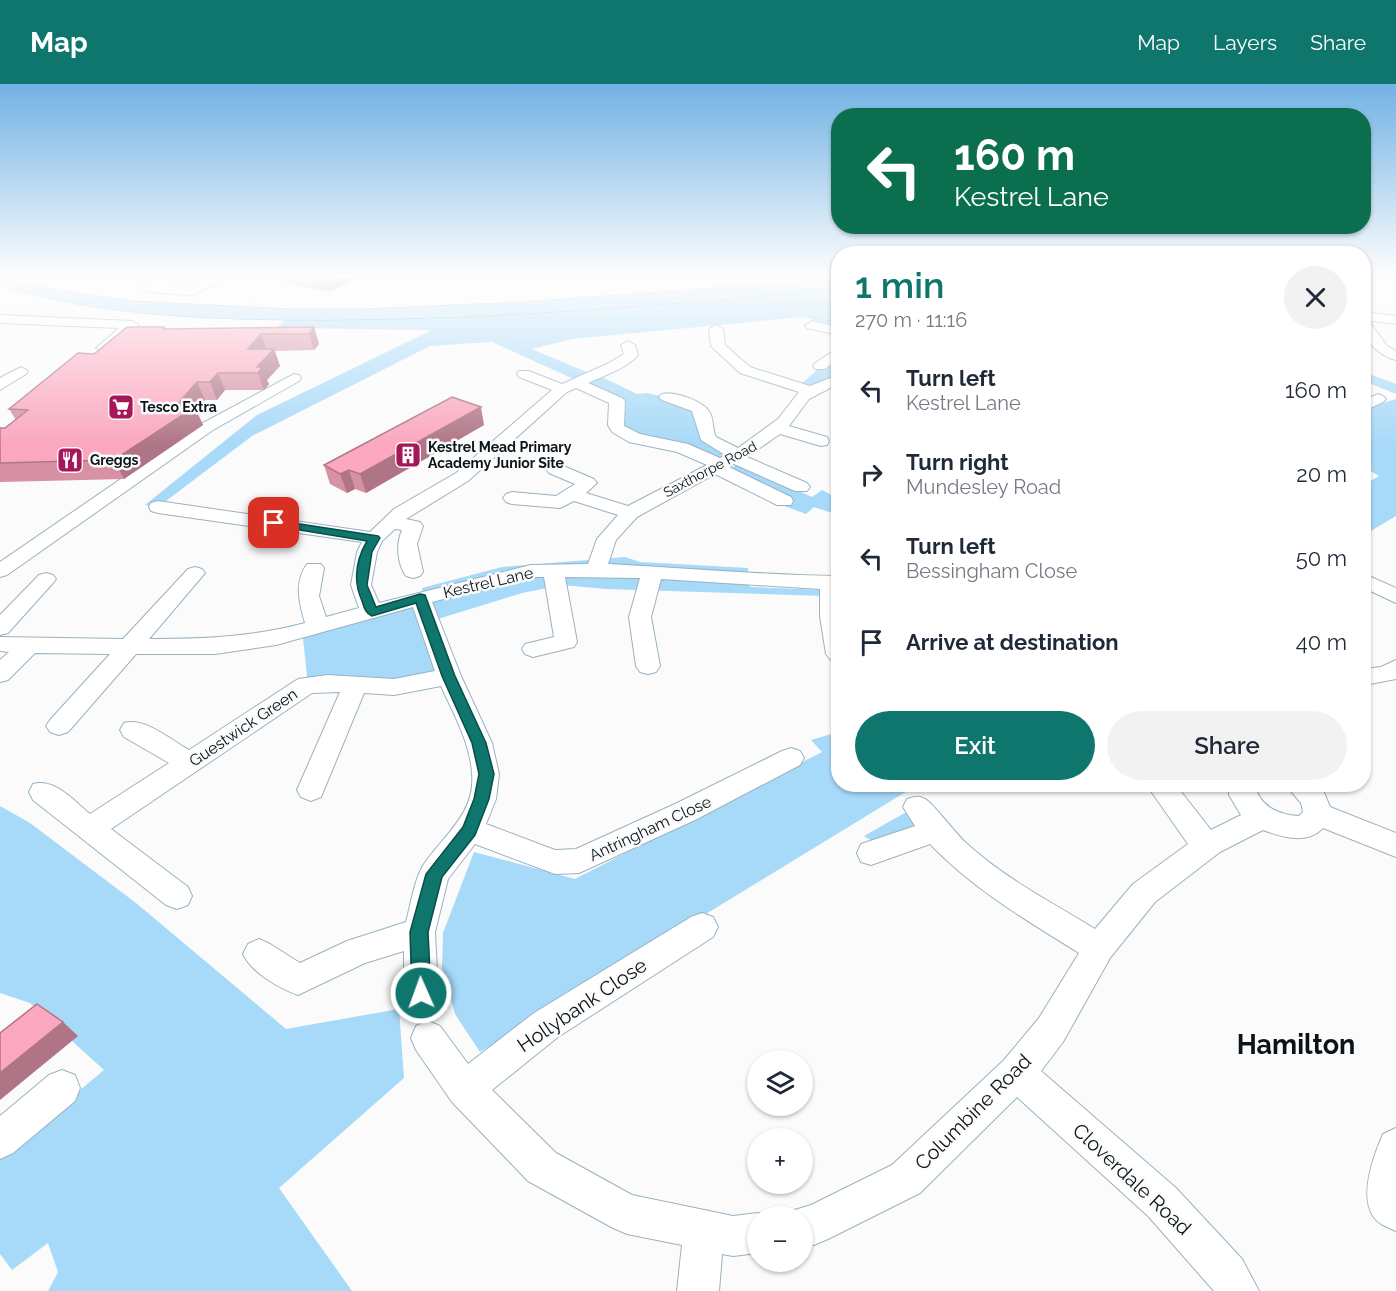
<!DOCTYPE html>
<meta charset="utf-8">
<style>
:root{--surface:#fff;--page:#f2f2f3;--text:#1f2937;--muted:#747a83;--accent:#0f766e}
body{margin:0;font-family:Raleway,sans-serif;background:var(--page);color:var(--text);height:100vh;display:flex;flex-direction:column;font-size:22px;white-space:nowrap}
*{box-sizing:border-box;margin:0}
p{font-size:20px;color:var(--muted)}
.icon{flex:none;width:33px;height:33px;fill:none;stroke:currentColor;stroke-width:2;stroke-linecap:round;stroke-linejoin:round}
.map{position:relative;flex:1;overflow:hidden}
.sheet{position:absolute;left:831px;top:162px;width:540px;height:546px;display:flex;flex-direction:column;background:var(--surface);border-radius:24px;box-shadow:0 2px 4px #0004}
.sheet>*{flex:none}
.guide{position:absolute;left:831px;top:24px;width:540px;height:126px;border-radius:24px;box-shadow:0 2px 4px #0004;background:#0b6e4f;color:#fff;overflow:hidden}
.tools{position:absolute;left:747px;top:966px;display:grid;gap:12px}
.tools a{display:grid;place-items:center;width:66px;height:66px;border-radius:50%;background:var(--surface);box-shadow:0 2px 4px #0004;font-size:30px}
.pin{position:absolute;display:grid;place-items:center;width:51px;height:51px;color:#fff;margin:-26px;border-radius:12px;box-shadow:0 3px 9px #0006}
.me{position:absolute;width:66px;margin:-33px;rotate:358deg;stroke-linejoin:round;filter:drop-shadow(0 0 4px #0008)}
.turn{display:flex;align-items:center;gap:21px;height:126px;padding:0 24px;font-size:27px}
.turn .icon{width:78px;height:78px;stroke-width:2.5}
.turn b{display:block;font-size:42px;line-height:51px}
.round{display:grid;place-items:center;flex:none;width:63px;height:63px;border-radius:32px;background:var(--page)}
.headline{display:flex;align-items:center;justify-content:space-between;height:102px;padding:0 24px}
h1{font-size:36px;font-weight:600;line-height:45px;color:var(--accent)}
.primary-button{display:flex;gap:12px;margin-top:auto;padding:12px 24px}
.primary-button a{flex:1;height:69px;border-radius:36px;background:var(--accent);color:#fff;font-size:24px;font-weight:600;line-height:69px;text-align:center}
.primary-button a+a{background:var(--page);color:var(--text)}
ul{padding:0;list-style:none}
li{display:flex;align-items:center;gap:18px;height:84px;padding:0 24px}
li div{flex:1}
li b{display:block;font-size:22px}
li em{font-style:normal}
header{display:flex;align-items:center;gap:36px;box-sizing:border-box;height:84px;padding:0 30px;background:var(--accent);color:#fff}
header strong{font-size:28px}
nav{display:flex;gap:33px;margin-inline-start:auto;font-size:21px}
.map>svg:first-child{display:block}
.green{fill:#a7d9f8}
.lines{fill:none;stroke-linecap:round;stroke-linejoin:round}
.minor-casing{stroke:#99b2c2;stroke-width:2}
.highway-casing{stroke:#7596ab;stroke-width:1}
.minor{fill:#fff;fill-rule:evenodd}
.highway{fill:#aedcfa;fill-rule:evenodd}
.wall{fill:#d790a4}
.shaded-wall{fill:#af7586}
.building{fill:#faa7bf;stroke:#af7586;stroke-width:1.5}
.route{fill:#0f766e;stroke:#0a4d48;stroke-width:1.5}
.labels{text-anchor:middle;stroke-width:5;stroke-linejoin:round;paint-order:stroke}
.far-poi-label{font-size:14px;font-weight:bold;fill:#0a1419;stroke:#fbfbfb;text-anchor:start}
.far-street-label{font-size:14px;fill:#0a1419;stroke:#fbfbfb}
.street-label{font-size:16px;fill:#0a1419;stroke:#fbfbfb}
.near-street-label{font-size:20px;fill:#0a1419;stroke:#fbfbfb}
.near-district-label{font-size:27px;font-weight:bold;fill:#0a1419;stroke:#fbfbfb}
</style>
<header>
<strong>Map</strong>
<nav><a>Map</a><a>Layers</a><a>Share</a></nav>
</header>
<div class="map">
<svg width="1396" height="1207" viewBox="0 0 1396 1207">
<rect width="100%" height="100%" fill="#fbfbfb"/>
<g class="green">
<path d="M 838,200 L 838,242 L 802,233 L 572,255 L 532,265 L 591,290 L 578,297 L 492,258 L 430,262 L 252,352 L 158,423 L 145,421 L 257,331 L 432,246 L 276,244 L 288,233 L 685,211 Z"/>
<path d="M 838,268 L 838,292 L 814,301 L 801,300 Z"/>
<path d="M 1364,288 L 1396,300 L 1396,310 L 1364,297 Z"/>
<path d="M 596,290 L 637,310 L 647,309 L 661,312 L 662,316 L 688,323 L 727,369 L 712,378 L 623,346 L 625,319 L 581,298 Z"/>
<path d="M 1396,315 L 1396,432 L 1364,451 L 1364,401 L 1379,392 L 1364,383 L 1364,328 L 1369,323 Z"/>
<path d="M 739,380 L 812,413 L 822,406 C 836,413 838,415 838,431 L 814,423 L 806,430 L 784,422 L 790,418 L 727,386 Z"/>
<path d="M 625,473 L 640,478 L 748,484 L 750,503 L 820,506 L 824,512 L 606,505 L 562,501 L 522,509 L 428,538 L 422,504 L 502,483 Z"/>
<path d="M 415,521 L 444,593 L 306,601 L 307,592 L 303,554 Z"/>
<path d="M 838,648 L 838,700 L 917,701 L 480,968 L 455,930 L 442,884 L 443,849 L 474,768 L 575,795 L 822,668 L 811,656 Z"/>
<path d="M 0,722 L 30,739 L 136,819 L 286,945 L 399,925 L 404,994 L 279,1104 L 352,1207 L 48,1207 L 58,1188 L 48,1159 L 12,1186 L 0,1170 L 0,1073 L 104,986 L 30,919 L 0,909 Z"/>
<path d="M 910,726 L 919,744 L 878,761 L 864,752 Z"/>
</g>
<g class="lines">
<defs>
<g id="minor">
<path d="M 166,193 L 184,193 L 165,202 L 190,203 L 216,193 L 233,193 L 191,211 L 147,208 L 141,204 Z"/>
<path d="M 1364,228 L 1396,232 L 1396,240 L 1364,236 Z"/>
<path d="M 0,231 L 132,237 L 139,241 L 108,267 L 103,268 L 96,264 L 119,244 L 0,239 Z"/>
<path d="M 1364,236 L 1369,237 L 1387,262 L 1396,267 L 1396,276 C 1377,271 1362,255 1364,236 Z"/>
<path d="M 812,237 L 838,243 L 838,251 L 807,244 L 805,241 Z"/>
<path d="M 716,241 L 723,245 L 725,261 L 750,283 L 810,302 L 838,291 L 838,300 L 809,315 L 789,342 L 827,353 L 829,357 L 827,361 L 821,362 L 780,350 L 747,373 L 807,399 L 810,403 L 807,407 L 795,407 L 734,380 L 729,383 L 791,413 L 793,417 L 791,421 L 777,421 L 715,390 L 637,433 L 616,456 L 608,480 C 685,484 762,491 838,492 L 838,578 L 830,575 L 826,570 L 820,532 L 820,505 L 661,495 L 651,533 L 660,582 L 656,588 L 648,590 L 640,588 L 636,582 L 629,533 L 640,494 L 565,493 L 577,558 L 574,563 L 533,573 L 525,570 L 522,565 L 525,560 L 554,553 L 544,493 L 531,493 L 432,518 L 461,592 L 492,659 L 499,690 L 496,715 L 486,740 L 555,766 L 576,765 L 675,720 L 782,667 L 791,664 L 800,667 L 804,674 L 800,681 L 695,736 L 579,789 L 555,790 L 475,760 L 448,795 L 435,848 L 438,909 L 433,920 L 421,925 L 409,920 L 404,909 L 404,867 L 365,879 L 298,911 C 279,904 252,889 243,870 L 248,860 L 259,855 L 270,860 L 300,879 L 347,857 L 406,838 C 411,820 414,796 424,780 C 444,751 476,729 472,689 C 470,658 453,629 441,602 L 394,611 L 364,609 L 321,713 L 311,717 L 301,713 L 297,706 L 340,608 L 312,609 L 111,745 L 188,803 L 192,812 L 188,821 L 177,825 L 166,821 L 33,716 L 29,708 L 33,700 C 55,694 74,717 90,730 L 169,679 L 124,653 L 120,646 L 124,639 C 145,633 171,656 189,666 L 298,595 L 328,591 L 394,595 L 435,587 L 413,523 L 276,561 L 215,570 L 136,570 L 68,648 L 59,651 L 50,648 L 46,642 L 50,636 L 110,570 L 35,569 L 8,596 L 0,598 L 0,576 L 9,568 L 0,567 L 0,553 L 123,555 L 188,485 L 195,483 L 202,485 L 205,489 L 149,555 C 202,555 253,553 305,539 C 299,519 294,498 307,480 L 321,480 L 324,484 L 319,512 L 326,533 L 359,524 L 351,501 L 357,468 L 362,458 L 158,429 L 151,427 L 149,423 L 151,419 L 158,417 L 370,448 L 394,425 L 456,389 L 552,306 L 519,293 L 517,290 L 519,287 L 529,287 L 562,300 L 609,279 L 624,270 L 621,261 L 628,257 L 635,261 L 638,271 C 626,285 605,291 588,299 L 622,314 L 625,317 L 624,342 L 640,350 L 688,360 L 720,374 L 725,371 L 701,356 L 692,327 L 662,316 L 659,313 L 662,310 C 674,307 705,317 710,329 C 714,336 712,345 716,353 L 738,364 L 778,335 L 799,308 L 740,289 L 711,262 L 709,245 ZM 576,304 L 609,319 L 608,341 L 612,348 L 629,358 L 677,368 L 707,381 L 628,422 L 586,409 L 597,399 L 594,395 L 561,381 L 549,381 L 546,385 L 549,389 L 575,400 L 556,412 L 512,408 L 506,410 L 503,414 L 506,418 L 512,420 L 560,424 L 574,417 L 618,431 L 597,455 L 588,480 L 531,481 L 379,519 L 371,501 L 377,468 L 382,457 L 395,445 L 402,446 C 396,460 397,479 406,492 L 413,494 L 420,492 L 423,488 L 417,460 L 423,442 L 420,438 L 406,435 L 468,397 L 567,308 Z"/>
<path d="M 838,264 L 838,275 L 825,285 L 815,285 L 813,282 L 815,279 Z"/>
<path d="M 21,283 L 28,287 L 26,290 L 0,306 L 0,294 Z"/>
<path d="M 294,290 L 299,291 L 301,294 L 299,297 L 213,346 L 7,491 L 0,493 L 0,478 L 201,340 Z"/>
<path d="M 1378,310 L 1383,312 L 1386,315 L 1383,318 L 1364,327 L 1364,316 Z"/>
<path d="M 46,489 L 53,491 L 56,495 L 53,499 L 8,549 L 0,551 L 0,531 L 39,491 Z"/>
<path d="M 1364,490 L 1396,504 L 1396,519 L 1364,504 Z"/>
<path d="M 1396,576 L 1396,595 L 1364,601 L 1364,585 L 1381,583 Z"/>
<path d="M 1146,700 L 1175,700 L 1211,746 L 1241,731 L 1229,711 L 1229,700 L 1255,700 C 1258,722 1279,731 1299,732 L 1303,728 L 1301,719 L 1285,700 L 1316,700 L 1323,706 L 1330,723 L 1396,749 L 1396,773 L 1323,744 C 1307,761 1282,753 1263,746 L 1220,768 L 1155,818 L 1110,874 L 1063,958 L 1041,987 L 1176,1104 L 1242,1175 L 1259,1207 L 1214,1207 L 1148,1132 L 1017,1013 L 920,1109 L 828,1155 L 814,1161 L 802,1162 L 802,1132 L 786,1132 L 788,1128 L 811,1121 L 892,1081 L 1004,976 L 1039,934 L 1079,869 C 1026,836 973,805 930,760 L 871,781 L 861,778 L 857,769 L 861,760 L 915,742 L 903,723 L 907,715 C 914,713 918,711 925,715 C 932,718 956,750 965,758 C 1004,794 1051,818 1095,845 L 1133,800 L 1188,760 Z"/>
<path d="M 702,829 L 713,833 L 718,843 L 713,853 L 558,953 L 492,1006 L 556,1069 L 632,1111 L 733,1132 L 758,1129 L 767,1132 L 758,1132 L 758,1169 L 733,1172 L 722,1170 L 719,1207 L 677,1207 L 682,1161 L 627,1150 L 613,1144 L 528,1097 L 452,1018 L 416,966 L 411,954 L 416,942 L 428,937 L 440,942 L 468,980 L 534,929 L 691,833 Z"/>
<path d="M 62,986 L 75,991 L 80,1004 L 75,1017 L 13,1069 L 0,1075 L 0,1032 L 49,991 Z"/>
<path d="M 1396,1044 L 1396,1147 C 1387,1143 1378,1140 1373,1132 C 1359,1110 1374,1071 1383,1050 Z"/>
</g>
<path id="highway" d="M 0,193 L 50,205 L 131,217 L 288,225 L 367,225 L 524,218 L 838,195 L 838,205 C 668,221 495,235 323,236 C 216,236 104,233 0,202 Z"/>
</defs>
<use href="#minor" class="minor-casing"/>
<use href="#highway" class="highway-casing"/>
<use href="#minor" class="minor"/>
<use href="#highway" class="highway"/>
</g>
<g class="wall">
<path d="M 264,193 L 353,193 L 354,197 L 330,207 L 321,207 Z"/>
<path d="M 164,243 L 165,245 L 314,243 L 319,260 L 314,266 L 275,267 L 280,282 L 267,296 L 269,300 L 264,306 L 225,306 L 217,316 L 205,316 L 196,326 L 203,341 L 124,395 L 0,398 L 0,344 L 5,344 L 16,336 L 9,325 L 94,270 Z"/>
<path d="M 484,341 L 366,409 L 355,405 L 347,409 L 330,400 L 324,381 Z"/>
</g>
<g class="shaded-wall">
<path d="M 332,193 L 353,193 L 354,197 L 330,207 L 327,195 Z"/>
<path d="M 314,243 L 319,260 L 314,266 L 309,250 Z"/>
<path d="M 261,250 L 267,267 L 248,265 Z"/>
<path d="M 274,265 L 280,282 L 267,296 L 269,300 L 264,306 L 258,289 L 257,283 Z"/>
<path d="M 218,289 L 225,306 L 217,316 L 210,298 Z"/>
<path d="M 197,298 L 205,316 L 196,326 L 203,341 L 124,395 L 114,376 L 175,323 Z"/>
<path d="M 481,323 L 484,341 L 366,409 L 360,390 Z"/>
<path d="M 349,386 L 355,405 L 347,409 L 340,390 Z"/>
<path d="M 63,938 L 78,952 L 0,1016 L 0,989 Z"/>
</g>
<g class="building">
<path d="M 308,193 L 332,193 L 327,195 L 317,195 Z"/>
<path d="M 127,243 L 164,243 L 163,245 L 314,243 L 309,250 L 261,250 L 248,265 L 274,265 L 257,283 L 262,283 L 258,289 L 218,289 L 210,298 L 197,298 L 175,323 L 195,323 L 114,376 L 0,379 L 0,344 L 5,344 L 28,326 L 9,325 L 78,269 L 94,270 Z"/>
<path d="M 452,313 L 481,323 L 360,390 L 349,386 L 340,390 L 324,381 Z"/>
<path d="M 37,920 L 63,938 L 0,989 L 0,949 Z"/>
</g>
<linearGradient id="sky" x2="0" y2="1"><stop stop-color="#72b2e4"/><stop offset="0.53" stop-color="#fdfdfd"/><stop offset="1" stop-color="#fdfdfd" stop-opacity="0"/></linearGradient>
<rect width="1396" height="362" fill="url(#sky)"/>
<path class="route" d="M 274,436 L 378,452 L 380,454 L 372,468 L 367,501 L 376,523 L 420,510 L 425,511 L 455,592 L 486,659 L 494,690 L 489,715 L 475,751 L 442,793 L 428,848 L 431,909 L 428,916 L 421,918 L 415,916 L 412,909 L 410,848 L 426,790 L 463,743 L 474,715 L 479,690 L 472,659 L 442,592 L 416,519 L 372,532 C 365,529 364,523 362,517 C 353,497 356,476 367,457 L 270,441 L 269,439 Z"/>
<defs>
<symbol id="supermarket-square" viewBox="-11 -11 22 22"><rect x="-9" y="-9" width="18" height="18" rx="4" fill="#a61758" stroke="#fbfbfb"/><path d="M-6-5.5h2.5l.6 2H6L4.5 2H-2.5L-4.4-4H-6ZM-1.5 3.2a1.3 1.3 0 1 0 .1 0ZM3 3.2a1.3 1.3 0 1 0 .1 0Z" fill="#fff"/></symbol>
<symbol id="building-square" viewBox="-11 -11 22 22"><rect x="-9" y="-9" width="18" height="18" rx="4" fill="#a61758" stroke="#fbfbfb"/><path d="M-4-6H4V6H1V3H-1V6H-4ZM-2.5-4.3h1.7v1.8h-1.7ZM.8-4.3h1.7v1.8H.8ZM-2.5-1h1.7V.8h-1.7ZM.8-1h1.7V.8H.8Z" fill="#fff"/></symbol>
<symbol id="restaurant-square" viewBox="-11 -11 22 22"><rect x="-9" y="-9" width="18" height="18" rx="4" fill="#a61758" stroke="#fbfbfb"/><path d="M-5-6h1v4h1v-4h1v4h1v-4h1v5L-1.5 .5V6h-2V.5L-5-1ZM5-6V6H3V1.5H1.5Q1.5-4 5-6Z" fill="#fff"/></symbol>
</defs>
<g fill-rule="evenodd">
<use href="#supermarket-square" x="106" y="308" width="30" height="30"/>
<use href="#building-square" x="393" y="356" width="30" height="30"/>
<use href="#restaurant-square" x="55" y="361" width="30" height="30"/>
</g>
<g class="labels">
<g class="far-poi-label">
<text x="140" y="328">Tesco Extra</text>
<text x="428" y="368">Kestrel Mead Primary<tspan x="428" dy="16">Academy Junior Site</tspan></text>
<text x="90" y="381">Greggs</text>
</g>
<g class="far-street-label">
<text transform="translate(710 385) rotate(-28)" y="5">Saxthorpe Road</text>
</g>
<g class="street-label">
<text transform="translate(488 498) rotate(-13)" y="6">Kestrel Lane</text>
<text transform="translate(243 643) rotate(-34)" y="6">Guestwick Green</text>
<text transform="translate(650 744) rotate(-25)" y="6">Antringham Close</text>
</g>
<g class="near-street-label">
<text transform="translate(582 921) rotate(-34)" y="7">Hollybank Close</text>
<text transform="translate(973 1028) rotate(-45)" y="7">Columbine Road</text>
<text transform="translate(1132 1095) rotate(43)" y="7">Cloverdale Road</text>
</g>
<g class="near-district-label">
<text x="1296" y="970">Hamilton</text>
</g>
</g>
</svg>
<div class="tools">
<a><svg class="icon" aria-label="layers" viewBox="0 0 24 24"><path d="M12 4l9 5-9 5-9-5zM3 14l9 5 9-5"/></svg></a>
<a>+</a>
<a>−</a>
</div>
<div class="pin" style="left:274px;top:439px;background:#d93025"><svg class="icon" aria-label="arrive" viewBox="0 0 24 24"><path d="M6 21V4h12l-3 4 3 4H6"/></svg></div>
<svg class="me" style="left:421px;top:909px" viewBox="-20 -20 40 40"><circle r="17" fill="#0f766e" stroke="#fff" stroke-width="3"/><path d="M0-11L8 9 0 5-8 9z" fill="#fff"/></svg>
<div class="guide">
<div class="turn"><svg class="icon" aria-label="left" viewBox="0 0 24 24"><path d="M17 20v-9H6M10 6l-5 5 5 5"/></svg><div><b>160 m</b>Kestrel Lane</div></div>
</div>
<section class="sheet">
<div class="headline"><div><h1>1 min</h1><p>270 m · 11:16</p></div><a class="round"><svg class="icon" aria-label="close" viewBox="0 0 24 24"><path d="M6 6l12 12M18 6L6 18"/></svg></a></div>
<ul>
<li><svg class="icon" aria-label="left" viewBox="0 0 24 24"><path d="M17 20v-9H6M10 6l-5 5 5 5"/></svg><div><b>Turn left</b><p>Kestrel Lane</p></div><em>160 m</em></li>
<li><svg class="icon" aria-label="right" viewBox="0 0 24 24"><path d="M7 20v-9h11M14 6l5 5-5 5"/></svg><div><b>Turn right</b><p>Mundesley Road</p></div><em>20 m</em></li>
<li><svg class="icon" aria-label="left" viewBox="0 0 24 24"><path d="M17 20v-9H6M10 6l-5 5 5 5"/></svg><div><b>Turn left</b><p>Bessingham Close</p></div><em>50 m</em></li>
<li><svg class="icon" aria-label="arrive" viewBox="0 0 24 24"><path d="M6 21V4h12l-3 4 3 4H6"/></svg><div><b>Arrive at destination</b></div><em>40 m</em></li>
</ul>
<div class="primary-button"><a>Exit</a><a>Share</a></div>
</section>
</div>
